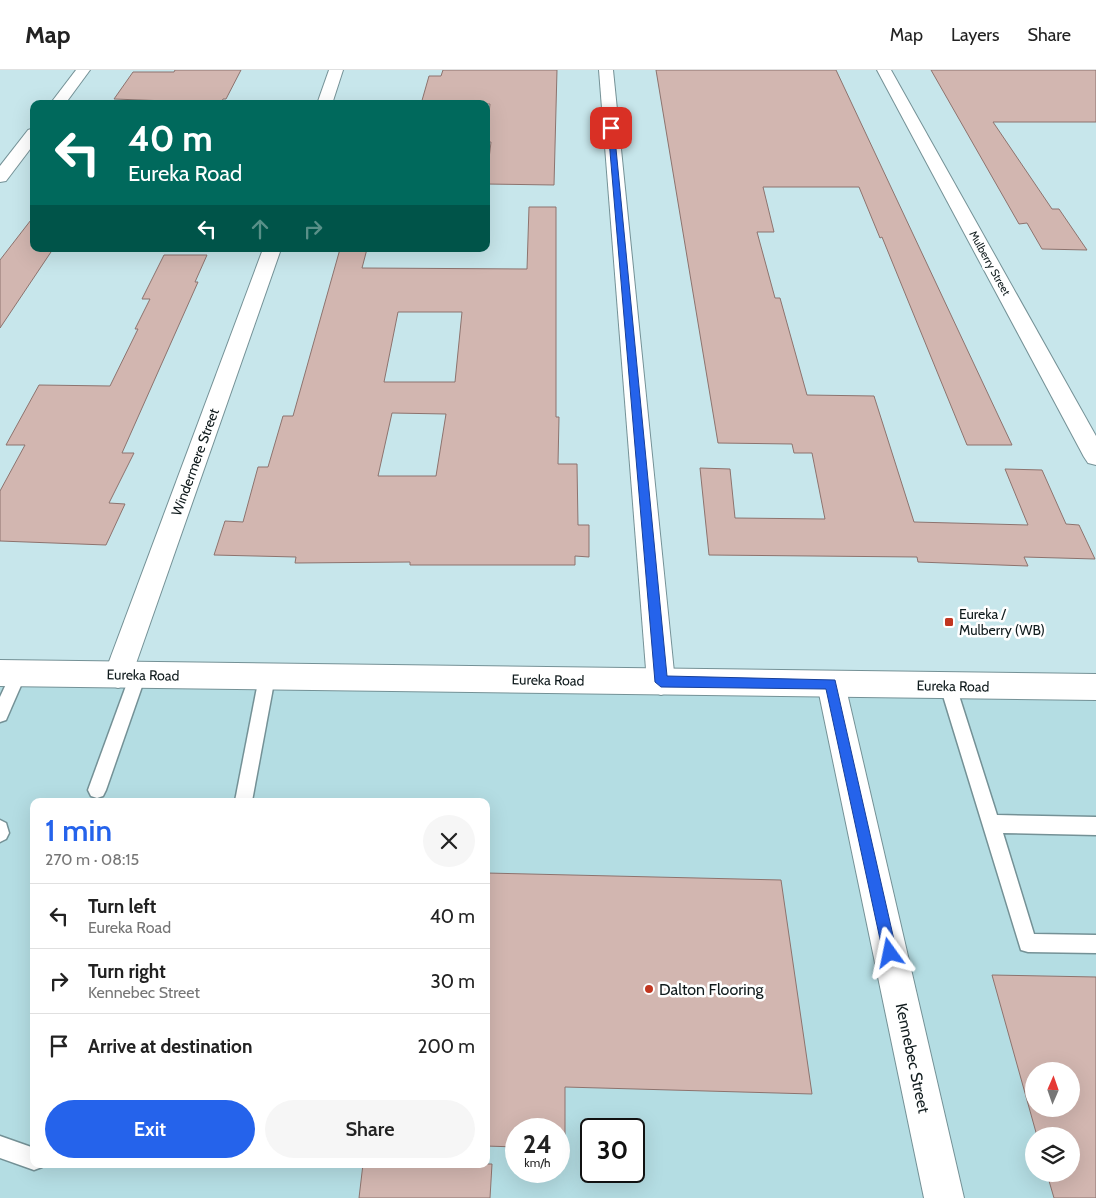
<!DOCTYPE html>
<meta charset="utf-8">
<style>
:root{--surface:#fff;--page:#f6f6f6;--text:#222;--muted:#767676;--line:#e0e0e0;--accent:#2563eb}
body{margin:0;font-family:Cabin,sans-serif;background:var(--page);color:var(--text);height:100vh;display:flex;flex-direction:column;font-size:19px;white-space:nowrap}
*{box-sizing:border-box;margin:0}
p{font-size:16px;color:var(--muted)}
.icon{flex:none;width:28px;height:28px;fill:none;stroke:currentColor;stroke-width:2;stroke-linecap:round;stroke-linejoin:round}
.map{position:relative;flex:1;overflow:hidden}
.details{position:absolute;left:30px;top:728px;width:460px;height:370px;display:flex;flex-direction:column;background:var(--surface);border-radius:10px;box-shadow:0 5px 20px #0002}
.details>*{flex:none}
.banner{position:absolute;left:30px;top:30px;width:460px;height:152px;border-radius:10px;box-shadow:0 5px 20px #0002;background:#00695c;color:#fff;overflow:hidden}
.needle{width:32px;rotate:2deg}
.fabs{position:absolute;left:1025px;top:992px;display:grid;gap:10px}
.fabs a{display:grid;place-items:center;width:55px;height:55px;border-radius:50%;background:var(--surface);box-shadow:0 5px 20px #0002;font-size:25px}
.speed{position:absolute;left:505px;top:1048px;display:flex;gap:10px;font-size:25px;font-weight:700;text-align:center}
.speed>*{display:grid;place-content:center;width:65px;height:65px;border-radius:50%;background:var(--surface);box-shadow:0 5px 20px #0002;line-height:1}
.speed small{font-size:12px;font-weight:400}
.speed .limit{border:2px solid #111;border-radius:8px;background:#fff;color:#111}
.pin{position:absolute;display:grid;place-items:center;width:42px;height:42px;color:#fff;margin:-21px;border-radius:10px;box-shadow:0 2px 8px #0006}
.me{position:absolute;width:55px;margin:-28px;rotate:348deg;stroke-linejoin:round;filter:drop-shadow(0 0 4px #0008)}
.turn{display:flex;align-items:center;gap:18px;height:105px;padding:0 15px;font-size:22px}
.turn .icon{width:65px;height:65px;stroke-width:2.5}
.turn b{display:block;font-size:35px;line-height:42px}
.lanes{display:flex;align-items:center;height:48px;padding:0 15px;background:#0003;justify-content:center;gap:25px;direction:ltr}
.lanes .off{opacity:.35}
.round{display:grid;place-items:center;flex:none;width:52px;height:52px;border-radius:26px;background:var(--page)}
.head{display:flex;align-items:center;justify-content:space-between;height:85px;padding:0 15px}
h1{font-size:30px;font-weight:600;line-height:38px;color:var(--accent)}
.button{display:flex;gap:10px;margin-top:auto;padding:10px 15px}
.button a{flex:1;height:58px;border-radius:30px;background:var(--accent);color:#fff;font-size:20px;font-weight:600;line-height:58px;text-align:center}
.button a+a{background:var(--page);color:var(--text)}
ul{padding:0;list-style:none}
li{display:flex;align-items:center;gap:15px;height:65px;padding:0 15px;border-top:1px solid var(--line)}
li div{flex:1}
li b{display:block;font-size:19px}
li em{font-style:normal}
header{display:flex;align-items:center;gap:30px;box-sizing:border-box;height:70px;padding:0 25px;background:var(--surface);border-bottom:1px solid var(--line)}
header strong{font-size:24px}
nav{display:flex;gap:28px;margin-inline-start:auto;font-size:18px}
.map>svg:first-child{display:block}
.built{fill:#b4dde3;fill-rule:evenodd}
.building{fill:#d2b6b0;stroke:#8d736e;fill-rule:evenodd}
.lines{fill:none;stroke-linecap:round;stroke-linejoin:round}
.service-casing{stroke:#749196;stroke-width:3}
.minor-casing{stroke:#749196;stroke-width:2}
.secondary-casing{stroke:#749196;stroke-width:2}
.service{fill:#fff;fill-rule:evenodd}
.minor{fill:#fff;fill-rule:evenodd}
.secondary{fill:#fff;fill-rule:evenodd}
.route{fill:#2563eb;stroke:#184099}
.poi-dot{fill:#c13620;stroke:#fff;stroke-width:2}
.labels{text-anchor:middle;stroke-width:5;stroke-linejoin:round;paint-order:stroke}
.far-street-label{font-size:11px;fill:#101b1d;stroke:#fff}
.street-label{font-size:14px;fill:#101b1d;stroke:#fff}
.poi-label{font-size:14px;fill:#101b1d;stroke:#fff;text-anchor:start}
.near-poi-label{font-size:16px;fill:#101b1d;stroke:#fff;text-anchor:start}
.near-street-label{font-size:16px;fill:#101b1d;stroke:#fff}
</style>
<header>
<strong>Map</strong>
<nav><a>Map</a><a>Layers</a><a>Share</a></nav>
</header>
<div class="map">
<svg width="1096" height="1128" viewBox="0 0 1096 1128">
<rect width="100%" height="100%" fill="#c7e6eb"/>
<path class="built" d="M 0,603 L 1096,617 L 1096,1128 L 0,1128 ZM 34,731 L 486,731 L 486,1094 L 34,1094 ZM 1034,1001 L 1071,1001 L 1071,1039 L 1034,1039 ZM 516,1059 L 559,1059 L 559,1101 L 516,1101 ZM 591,1059 L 634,1059 L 634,1101 L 591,1101 ZM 1034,1066 L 1071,1066 L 1071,1104 L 1034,1104 Z"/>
<g class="building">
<path d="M 175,0 L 241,0 L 226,29 L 223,29 L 221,33 L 114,29 L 133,2 L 174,2 Z"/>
<path d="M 443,0 L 557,0 L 554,115 L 486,114 L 491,72 L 486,72 L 490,34 L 421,34 L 429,6 L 441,6 Z"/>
<path d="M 656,0 L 836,0 L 1012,375 L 967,375 L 882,167 L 880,168 L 859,117 L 763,117 L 774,162 L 757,162 L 775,228 L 780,228 L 807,325 L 874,326 L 914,452 L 1028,455 L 1005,399 L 1042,400 L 1066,454 L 1079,455 L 1095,489 L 1024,487 L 1028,496 L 918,492 L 917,487 L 709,485 L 700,398 L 730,399 L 735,448 L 825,449 L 812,383 L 794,383 L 792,374 L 718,373 Z"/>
<path d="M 931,0 L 1096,0 L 1096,52 L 993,52 L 1052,139 L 1059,139 L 1087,180 L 1042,179 L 1027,153 L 1019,154 Z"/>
<path d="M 529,137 L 556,137 L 556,347 L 559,347 L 558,394 L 577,394 L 578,455 L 589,455 L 589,487 L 575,486 L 575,495 L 410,495 L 410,492 L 295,493 L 296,487 L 214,485 L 225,451 L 243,452 L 258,397 L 268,397 L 283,346 L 293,346 L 340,179 L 367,179 L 362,198 L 527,199 ZM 398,242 L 462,242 L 455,312 L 384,312 ZM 392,343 L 446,344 L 436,406 L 378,406 Z"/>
<path d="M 34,146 L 34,179 L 53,179 L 0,258 L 0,190 Z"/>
<path d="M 164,185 L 207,185 L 195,212 L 198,212 L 122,383 L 134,383 L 109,433 L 125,434 L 106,475 L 0,471 L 0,421 L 25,375 L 6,375 L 39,315 L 110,316 L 138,259 L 135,259 L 150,229 L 142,229 Z"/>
<path d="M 486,803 L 781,810 L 812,1024 L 565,1017 L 565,1079 L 559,1078 L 559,1059 L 516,1059 L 516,1077 L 486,1076 Z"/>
<path d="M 992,905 L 1096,907 L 1096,1128 L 1054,1128 L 1047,1104 L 1071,1104 L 1071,1066 L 1037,1066 ZM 1034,1001 L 1071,1001 L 1071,1039 L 1034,1039 Z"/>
<path d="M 363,1094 L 492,1094 L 490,1128 L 359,1128 Z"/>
</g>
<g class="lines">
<defs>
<g id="service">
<path d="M 18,597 L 23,599 L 26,604 L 6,650 L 0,652 L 0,627 L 13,599 Z"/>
<path d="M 138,598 L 143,600 L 146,605 L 106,720 L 103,726 L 97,728 L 91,726 L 88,720 L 130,605 L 133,600 Z"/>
<path d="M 267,600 L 272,602 L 275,607 L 252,731 L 235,731 L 259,607 L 262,602 Z"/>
<path d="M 948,609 L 954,611 L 956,616 L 997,745 L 1096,747 L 1096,765 L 1003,763 L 1034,864 L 1096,865 L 1096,883 L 1028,882 L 1021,880 L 940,616 L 942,611 Z"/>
<path d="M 0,750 L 6,753 L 9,763 L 6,769 L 0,772 Z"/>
<path d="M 0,1066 L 34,1078 L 34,1094 L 43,1094 L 42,1097 L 34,1100 L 0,1088 Z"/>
</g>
<g id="minor">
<path d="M 76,0 L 90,0 L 65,34 L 50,34 Z"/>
<path d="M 329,0 L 343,0 L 332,34 L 317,34 Z"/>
<path d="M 599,0 L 613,0 L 675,612 L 671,621 L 661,625 L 651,621 L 647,612 Z"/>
<path d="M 877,0 L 891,0 L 1096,366 L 1096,395 L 1088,393 L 1084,387 Z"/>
<path d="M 34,58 L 34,74 L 6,111 L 0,112 L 0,96 L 28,60 Z"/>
<path d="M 263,179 L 281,179 L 132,605 L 128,614 L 118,618 L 108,614 L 104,605 Z"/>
<path d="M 831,601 L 841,605 L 845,614 L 964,1128 L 924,1128 L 817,614 L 821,605 Z"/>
</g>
<path id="secondary" d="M 0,590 L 1096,604 L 1096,630 L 0,616 Z"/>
</defs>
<use href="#service" class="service-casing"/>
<use href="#minor" class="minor-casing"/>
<use href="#secondary" class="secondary-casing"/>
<use href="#service" class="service"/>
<use href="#minor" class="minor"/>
<use href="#secondary" class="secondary"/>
</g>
<path class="route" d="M 611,56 L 614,58 L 667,606 L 835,610 L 897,883 L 895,888 L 890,890 L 885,888 L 883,883 L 826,619 L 661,617 L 655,612 L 608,58 Z"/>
<g class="poi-dot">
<rect x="944" y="547" width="10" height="10" rx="2.5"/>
<circle cx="649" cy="919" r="5"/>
</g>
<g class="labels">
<g class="far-street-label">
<text transform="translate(990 193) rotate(61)" y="4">Mulberry Street</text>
</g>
<g class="street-label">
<text transform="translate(195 392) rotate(-70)" y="5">Windermere Street</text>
<text transform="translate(143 605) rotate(1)" y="5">Eureka Road</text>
<text transform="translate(548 610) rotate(1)" y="5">Eureka Road</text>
<text transform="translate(953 616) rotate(1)" y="5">Eureka Road</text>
</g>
<g class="poi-label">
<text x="959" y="549">Eureka /<tspan x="959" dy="16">Mulberry (WB)</tspan></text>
</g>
<g class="near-poi-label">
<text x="659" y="925">Dalton Flooring</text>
</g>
<g class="near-street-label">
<text transform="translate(913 988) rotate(78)" y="6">Kennebec Street</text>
</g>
</g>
</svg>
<div class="fabs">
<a><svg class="needle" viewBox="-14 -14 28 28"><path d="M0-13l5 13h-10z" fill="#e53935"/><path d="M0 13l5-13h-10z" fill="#767676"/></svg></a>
<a><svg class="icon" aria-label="layers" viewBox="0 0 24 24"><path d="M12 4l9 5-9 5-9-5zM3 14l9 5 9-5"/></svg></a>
</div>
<div class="speed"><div>24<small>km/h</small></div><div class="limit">30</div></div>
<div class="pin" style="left:611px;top:58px;background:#d93025"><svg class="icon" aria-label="arrive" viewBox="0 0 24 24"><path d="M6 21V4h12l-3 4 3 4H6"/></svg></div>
<svg class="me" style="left:890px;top:883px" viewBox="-20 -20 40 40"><path d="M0-17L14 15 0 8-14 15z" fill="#2563eb" stroke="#fff" stroke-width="4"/></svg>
<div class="banner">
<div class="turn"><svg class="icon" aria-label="left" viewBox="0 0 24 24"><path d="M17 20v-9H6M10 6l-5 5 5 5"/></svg><div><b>40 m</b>Eureka Road</div></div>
<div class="lanes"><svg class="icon" aria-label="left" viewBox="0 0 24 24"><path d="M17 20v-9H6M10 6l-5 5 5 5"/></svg><svg class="icon off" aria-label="ahead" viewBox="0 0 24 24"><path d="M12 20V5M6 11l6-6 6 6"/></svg><svg class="icon off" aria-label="right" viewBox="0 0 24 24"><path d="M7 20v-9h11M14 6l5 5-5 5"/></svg></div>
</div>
<section class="details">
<div class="head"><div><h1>1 min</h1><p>270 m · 08:15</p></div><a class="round"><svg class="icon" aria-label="close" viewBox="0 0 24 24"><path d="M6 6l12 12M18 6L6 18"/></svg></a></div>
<ul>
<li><svg class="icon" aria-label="left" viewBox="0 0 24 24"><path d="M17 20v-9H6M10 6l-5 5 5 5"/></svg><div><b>Turn left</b><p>Eureka Road</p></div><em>40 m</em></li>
<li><svg class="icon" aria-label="right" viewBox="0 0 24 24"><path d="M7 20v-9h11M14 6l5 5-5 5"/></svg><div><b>Turn right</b><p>Kennebec Street</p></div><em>30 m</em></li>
<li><svg class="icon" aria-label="arrive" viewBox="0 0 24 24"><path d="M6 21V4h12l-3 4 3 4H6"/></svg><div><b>Arrive at destination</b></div><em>200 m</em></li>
</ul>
<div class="button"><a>Exit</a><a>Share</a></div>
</section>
</div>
